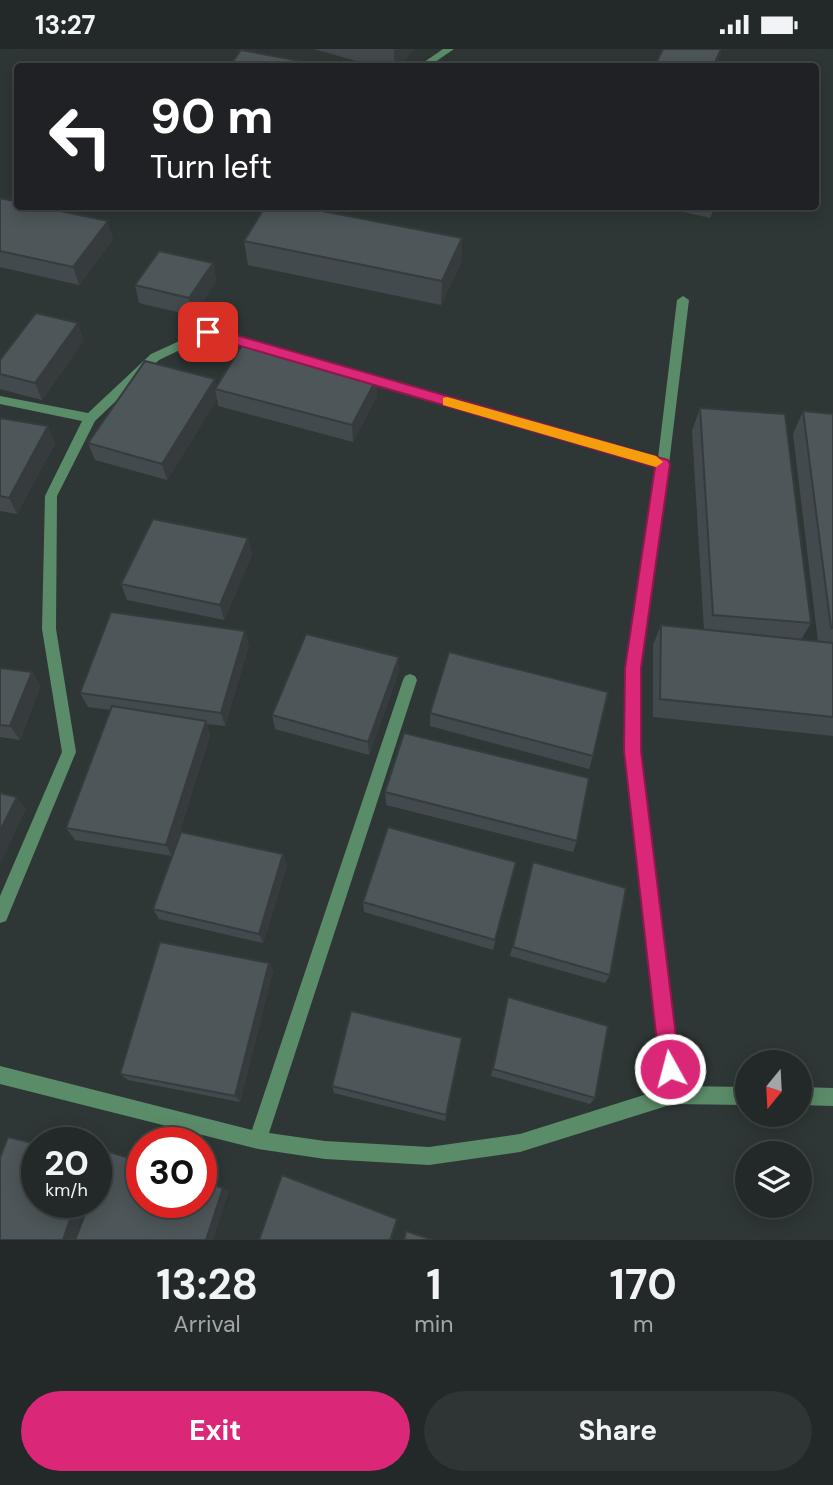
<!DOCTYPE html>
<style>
:root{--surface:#222928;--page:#2e3534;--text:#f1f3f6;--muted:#a2a6a8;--line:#3f4545;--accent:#db2777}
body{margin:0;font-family:"DM Sans",sans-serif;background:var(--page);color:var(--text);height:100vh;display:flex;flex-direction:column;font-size:26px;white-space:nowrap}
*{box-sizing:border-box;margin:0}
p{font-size:23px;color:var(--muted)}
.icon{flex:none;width:38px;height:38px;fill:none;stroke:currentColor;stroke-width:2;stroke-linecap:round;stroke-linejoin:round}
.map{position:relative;height:1191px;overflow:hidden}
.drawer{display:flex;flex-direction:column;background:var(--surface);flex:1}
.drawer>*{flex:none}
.banner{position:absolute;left:14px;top:14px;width:805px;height:147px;border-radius:7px;box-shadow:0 4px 18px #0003,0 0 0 2px var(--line);background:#202124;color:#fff;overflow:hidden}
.needle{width:46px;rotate:198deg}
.fabs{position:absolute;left:735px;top:1001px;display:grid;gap:14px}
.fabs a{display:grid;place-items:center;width:77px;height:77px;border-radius:50%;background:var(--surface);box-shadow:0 4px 18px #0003,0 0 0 2px var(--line);font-size:35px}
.speed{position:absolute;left:21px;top:1078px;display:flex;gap:14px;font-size:35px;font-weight:700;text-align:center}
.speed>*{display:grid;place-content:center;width:91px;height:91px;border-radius:50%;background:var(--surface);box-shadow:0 4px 18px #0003,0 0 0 2px var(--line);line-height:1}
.speed small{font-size:18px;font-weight:400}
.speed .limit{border:10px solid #d22;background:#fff;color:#111}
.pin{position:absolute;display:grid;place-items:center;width:60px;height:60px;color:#fff;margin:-30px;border-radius:14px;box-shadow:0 4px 10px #0006}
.me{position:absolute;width:77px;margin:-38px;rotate:353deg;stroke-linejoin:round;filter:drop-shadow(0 0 5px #0008)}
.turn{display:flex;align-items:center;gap:24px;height:147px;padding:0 21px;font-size:32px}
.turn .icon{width:91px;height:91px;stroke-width:2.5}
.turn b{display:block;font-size:49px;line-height:60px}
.eta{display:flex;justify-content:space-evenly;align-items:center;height:119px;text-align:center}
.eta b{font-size:42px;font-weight:700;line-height:49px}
.cta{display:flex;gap:14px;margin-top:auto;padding:14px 21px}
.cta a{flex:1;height:80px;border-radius:42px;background:var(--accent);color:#fff;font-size:28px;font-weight:700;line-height:80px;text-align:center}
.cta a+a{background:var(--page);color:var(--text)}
.status{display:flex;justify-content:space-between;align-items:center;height:49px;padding:0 35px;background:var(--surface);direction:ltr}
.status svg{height:19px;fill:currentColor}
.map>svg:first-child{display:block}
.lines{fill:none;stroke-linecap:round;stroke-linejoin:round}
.service{fill:#5b8c69;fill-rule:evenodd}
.minor{fill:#5b8c69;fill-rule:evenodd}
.wall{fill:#424a4d}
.shaded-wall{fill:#363c3e}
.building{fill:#4d5659;stroke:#363c3e;stroke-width:2}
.route{fill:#db2777;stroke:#8e194d;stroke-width:2}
.slow{fill:#f59e0b}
</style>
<div class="status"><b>13:27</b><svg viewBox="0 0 49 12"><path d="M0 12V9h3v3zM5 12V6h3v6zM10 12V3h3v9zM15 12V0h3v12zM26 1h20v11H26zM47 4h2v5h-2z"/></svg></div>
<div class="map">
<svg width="833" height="1191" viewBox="0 0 833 1191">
<rect width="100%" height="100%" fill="#2e3735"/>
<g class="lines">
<g class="service">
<path d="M 443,0 L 454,0 L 428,18 L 417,18 Z"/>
<path d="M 339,158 L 349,158 L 350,160 L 345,163 Z"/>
</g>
<g class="minor">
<path d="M 683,247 L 689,251 L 669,415 L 640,619 L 639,702 L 681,1037 L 747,1038 L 747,1056 L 673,1055 L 520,1103 L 429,1116 L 325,1110 L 258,1100 L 0,1035 L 0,1017 L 252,1081 L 403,631 L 405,627 L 410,625 L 415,627 L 417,631 L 269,1084 L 325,1092 L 429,1098 L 520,1085 L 663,1040 L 625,702 L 626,619 L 656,418 L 356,330 L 354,327 L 360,323 L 658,409 L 677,251 Z"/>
<path d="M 208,279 L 314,310 L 316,313 L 310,317 L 209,287 L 159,311 L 95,372 L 57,447 L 56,580 L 76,703 L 6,872 L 0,874 L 0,847 L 62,703 L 42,580 L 45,447 L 82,372 L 0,355 L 0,347 L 88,364 L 151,305 Z"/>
<path d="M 800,1038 L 833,1039 L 833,1057 L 800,1056 Z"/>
</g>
</g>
<g class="wall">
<path d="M 314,0 L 414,0 L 398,18 L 377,18 Z"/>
<path d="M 0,149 L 113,190 L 79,236 L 0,218 Z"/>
<path d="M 661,158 L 715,158 L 710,169 Z"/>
<path d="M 462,189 L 461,213 L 441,256 L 248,216 L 244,192 Z"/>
<path d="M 213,214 L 216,232 L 193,267 L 139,254 L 135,236 Z"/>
<path d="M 84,291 L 42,351 L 0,340 L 0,311 Z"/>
<path d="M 216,337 L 377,347 L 353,393 L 218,357 L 217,350 L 167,431 L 95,411 L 88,394 Z"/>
<path d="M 700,359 L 811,574 L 801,591 L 818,593 L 793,385 L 803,362 L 833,365 L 833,687 L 653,668 L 653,596 L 661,576 L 704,581 L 692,382 Z"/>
<path d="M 0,369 L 55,394 L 17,465 L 0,462 Z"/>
<path d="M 248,489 L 252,505 L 224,571 L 127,551 L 121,535 Z"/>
<path d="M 249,596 L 225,677 L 206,675 L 210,686 L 173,804 L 283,805 L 287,817 L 263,894 L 159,870 L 153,860 L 172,807 L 75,791 L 66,779 L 111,661 L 88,658 L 80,644 Z"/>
<path d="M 0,619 L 32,623 L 40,637 L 20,691 L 0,688 Z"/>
<path d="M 399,622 L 369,706 L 275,680 L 272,666 Z"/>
<path d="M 430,664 L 593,707 L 589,720 L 430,677 Z"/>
<path d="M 385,743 L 577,792 L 573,803 L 386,756 Z"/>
<path d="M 533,813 L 610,926 L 605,934 L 510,907 Z"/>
<path d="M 513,824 L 493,901 L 364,863 L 363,853 Z"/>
<path d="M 269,914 L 273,922 L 240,1053 L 128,1031 L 120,1025 Z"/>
<path d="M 508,948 L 595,1049 L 590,1055 L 491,1027 Z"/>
<path d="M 462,989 L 445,1072 L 334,1044 L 332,1037 Z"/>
</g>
<g class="shaded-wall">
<path d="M 394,0 L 414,0 L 398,18 L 394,18 Z"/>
<path d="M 721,0 L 722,0 L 717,18 L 713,18 Z"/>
<path d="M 108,172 L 113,190 L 79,236 L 73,218 Z"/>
<path d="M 462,189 L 461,213 L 441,256 L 442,232 Z"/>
<path d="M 213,214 L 216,232 L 193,267 L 189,249 Z"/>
<path d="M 78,274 L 84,291 L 42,351 L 35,334 Z"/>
<path d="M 377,329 L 377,347 L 353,393 L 352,376 Z"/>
<path d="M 215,330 L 217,340 L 215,340 L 217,350 L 167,431 L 162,415 Z"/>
<path d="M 48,377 L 55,394 L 17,465 L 9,449 Z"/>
<path d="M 248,489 L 252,505 L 224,571 L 220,556 Z"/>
<path d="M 245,582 L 249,596 L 225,677 L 221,664 Z"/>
<path d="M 399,608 L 399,622 L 369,706 L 368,693 Z"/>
<path d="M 32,623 L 40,637 L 20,691 L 10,677 Z"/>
<path d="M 206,672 L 210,686 L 172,807 L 166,796 Z"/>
<path d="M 17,748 L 26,760 L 0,816 L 0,782 Z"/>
<path d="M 283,805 L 287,817 L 263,894 L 259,885 Z"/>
<path d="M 269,914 L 273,922 L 240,1053 L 235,1047 Z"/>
<path d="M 96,1112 L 101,1114 L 96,1128 Z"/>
<path d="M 223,1139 L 229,1142 L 213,1191 L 206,1191 Z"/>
<path d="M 76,1153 L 87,1153 L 74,1191 L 63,1191 Z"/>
<path d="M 397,1170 L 397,1172 L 392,1191 L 390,1191 Z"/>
</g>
<g class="building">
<path d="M 663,0 L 721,0 L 713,18 L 654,18 Z"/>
<path d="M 241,1 L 332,18 L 229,18 Z"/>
<path d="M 0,149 L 18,153 L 18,158 L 41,158 L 108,172 L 73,218 L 0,202 Z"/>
<path d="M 265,158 L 301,158 L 462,189 L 442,232 L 244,192 Z"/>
<path d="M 159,202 L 213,214 L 189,249 L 135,236 Z"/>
<path d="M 36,264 L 78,274 L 35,334 L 0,325 L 0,311 Z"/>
<path d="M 243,295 L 377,329 L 352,376 L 215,340 Z"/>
<path d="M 145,312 L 215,330 L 162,415 L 88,394 Z"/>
<path d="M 700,359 L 785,365 L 811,574 L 713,566 Z"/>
<path d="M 803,362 L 833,365 L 833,579 L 831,579 Z"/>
<path d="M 0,369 L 48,377 L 9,449 L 0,447 Z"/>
<path d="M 153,470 L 248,489 L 220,556 L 121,535 Z"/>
<path d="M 111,563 L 245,582 L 221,664 L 80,644 Z"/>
<path d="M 661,576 L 833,594 L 833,668 L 660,650 Z"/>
<path d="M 306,585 L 399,608 L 368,693 L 272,666 Z"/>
<path d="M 449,603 L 608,643 L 593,707 L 430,664 Z"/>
<path d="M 0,619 L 32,623 L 10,677 L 0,676 Z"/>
<path d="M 112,657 L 206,672 L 166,796 L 66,779 Z"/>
<path d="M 404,684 L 589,729 L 577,792 L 385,743 Z"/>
<path d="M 0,744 L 17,748 L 0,782 Z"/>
<path d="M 388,778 L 516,813 L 495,891 L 363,853 Z"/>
<path d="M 181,783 L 283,805 L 259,885 L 153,860 Z"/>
<path d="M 533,813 L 626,839 L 610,926 L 513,898 Z"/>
<path d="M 160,893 L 269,914 L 235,1047 L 120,1025 Z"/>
<path d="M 508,948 L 608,977 L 595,1049 L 493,1020 Z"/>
<path d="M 351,962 L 462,989 L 446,1066 L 332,1037 Z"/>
<path d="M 8,1088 L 37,1095 L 37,1153 L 76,1153 L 63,1191 L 0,1191 L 0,1109 Z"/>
<path d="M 110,1103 L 142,1113 L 142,1153 L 201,1153 L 201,1132 L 223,1139 L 206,1191 L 75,1191 L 90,1153 L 96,1153 L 96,1137 Z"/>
<path d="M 282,1126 L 397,1170 L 390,1191 L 259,1191 Z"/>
<path d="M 406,1182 L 433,1191 L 404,1191 Z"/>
</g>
<path class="route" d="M 208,278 L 668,411 L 670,415 L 641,619 L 641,702 L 680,1020 L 677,1027 L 670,1030 L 663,1027 L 660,1020 L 624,702 L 625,619 L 655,418 L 203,286 L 201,283 Z"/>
<path class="slow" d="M 447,348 L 656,407 L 663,413 L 656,418 L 443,356 L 443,349 Z"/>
</svg>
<div class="fabs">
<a><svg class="needle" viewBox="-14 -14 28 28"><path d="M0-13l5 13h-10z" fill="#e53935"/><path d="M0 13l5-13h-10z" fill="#a2a6a8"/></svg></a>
<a><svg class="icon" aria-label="layers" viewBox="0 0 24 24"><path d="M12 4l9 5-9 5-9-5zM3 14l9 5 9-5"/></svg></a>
</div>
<div class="speed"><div>20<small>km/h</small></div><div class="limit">30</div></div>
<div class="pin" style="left:208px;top:283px;background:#d93025"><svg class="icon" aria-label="arrive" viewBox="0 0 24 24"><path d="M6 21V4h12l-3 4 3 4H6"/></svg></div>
<svg class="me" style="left:670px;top:1020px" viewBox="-20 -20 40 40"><circle r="17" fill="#db2777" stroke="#fff" stroke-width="3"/><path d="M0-11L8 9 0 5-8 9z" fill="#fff"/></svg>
<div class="banner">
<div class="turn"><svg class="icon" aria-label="left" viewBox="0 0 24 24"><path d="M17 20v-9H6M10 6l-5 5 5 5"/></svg><div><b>90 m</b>Turn left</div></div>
</div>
</div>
<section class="drawer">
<div class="eta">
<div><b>13:28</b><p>Arrival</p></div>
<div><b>1</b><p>min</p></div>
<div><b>170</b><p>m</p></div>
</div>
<div class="cta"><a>Exit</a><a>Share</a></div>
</section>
